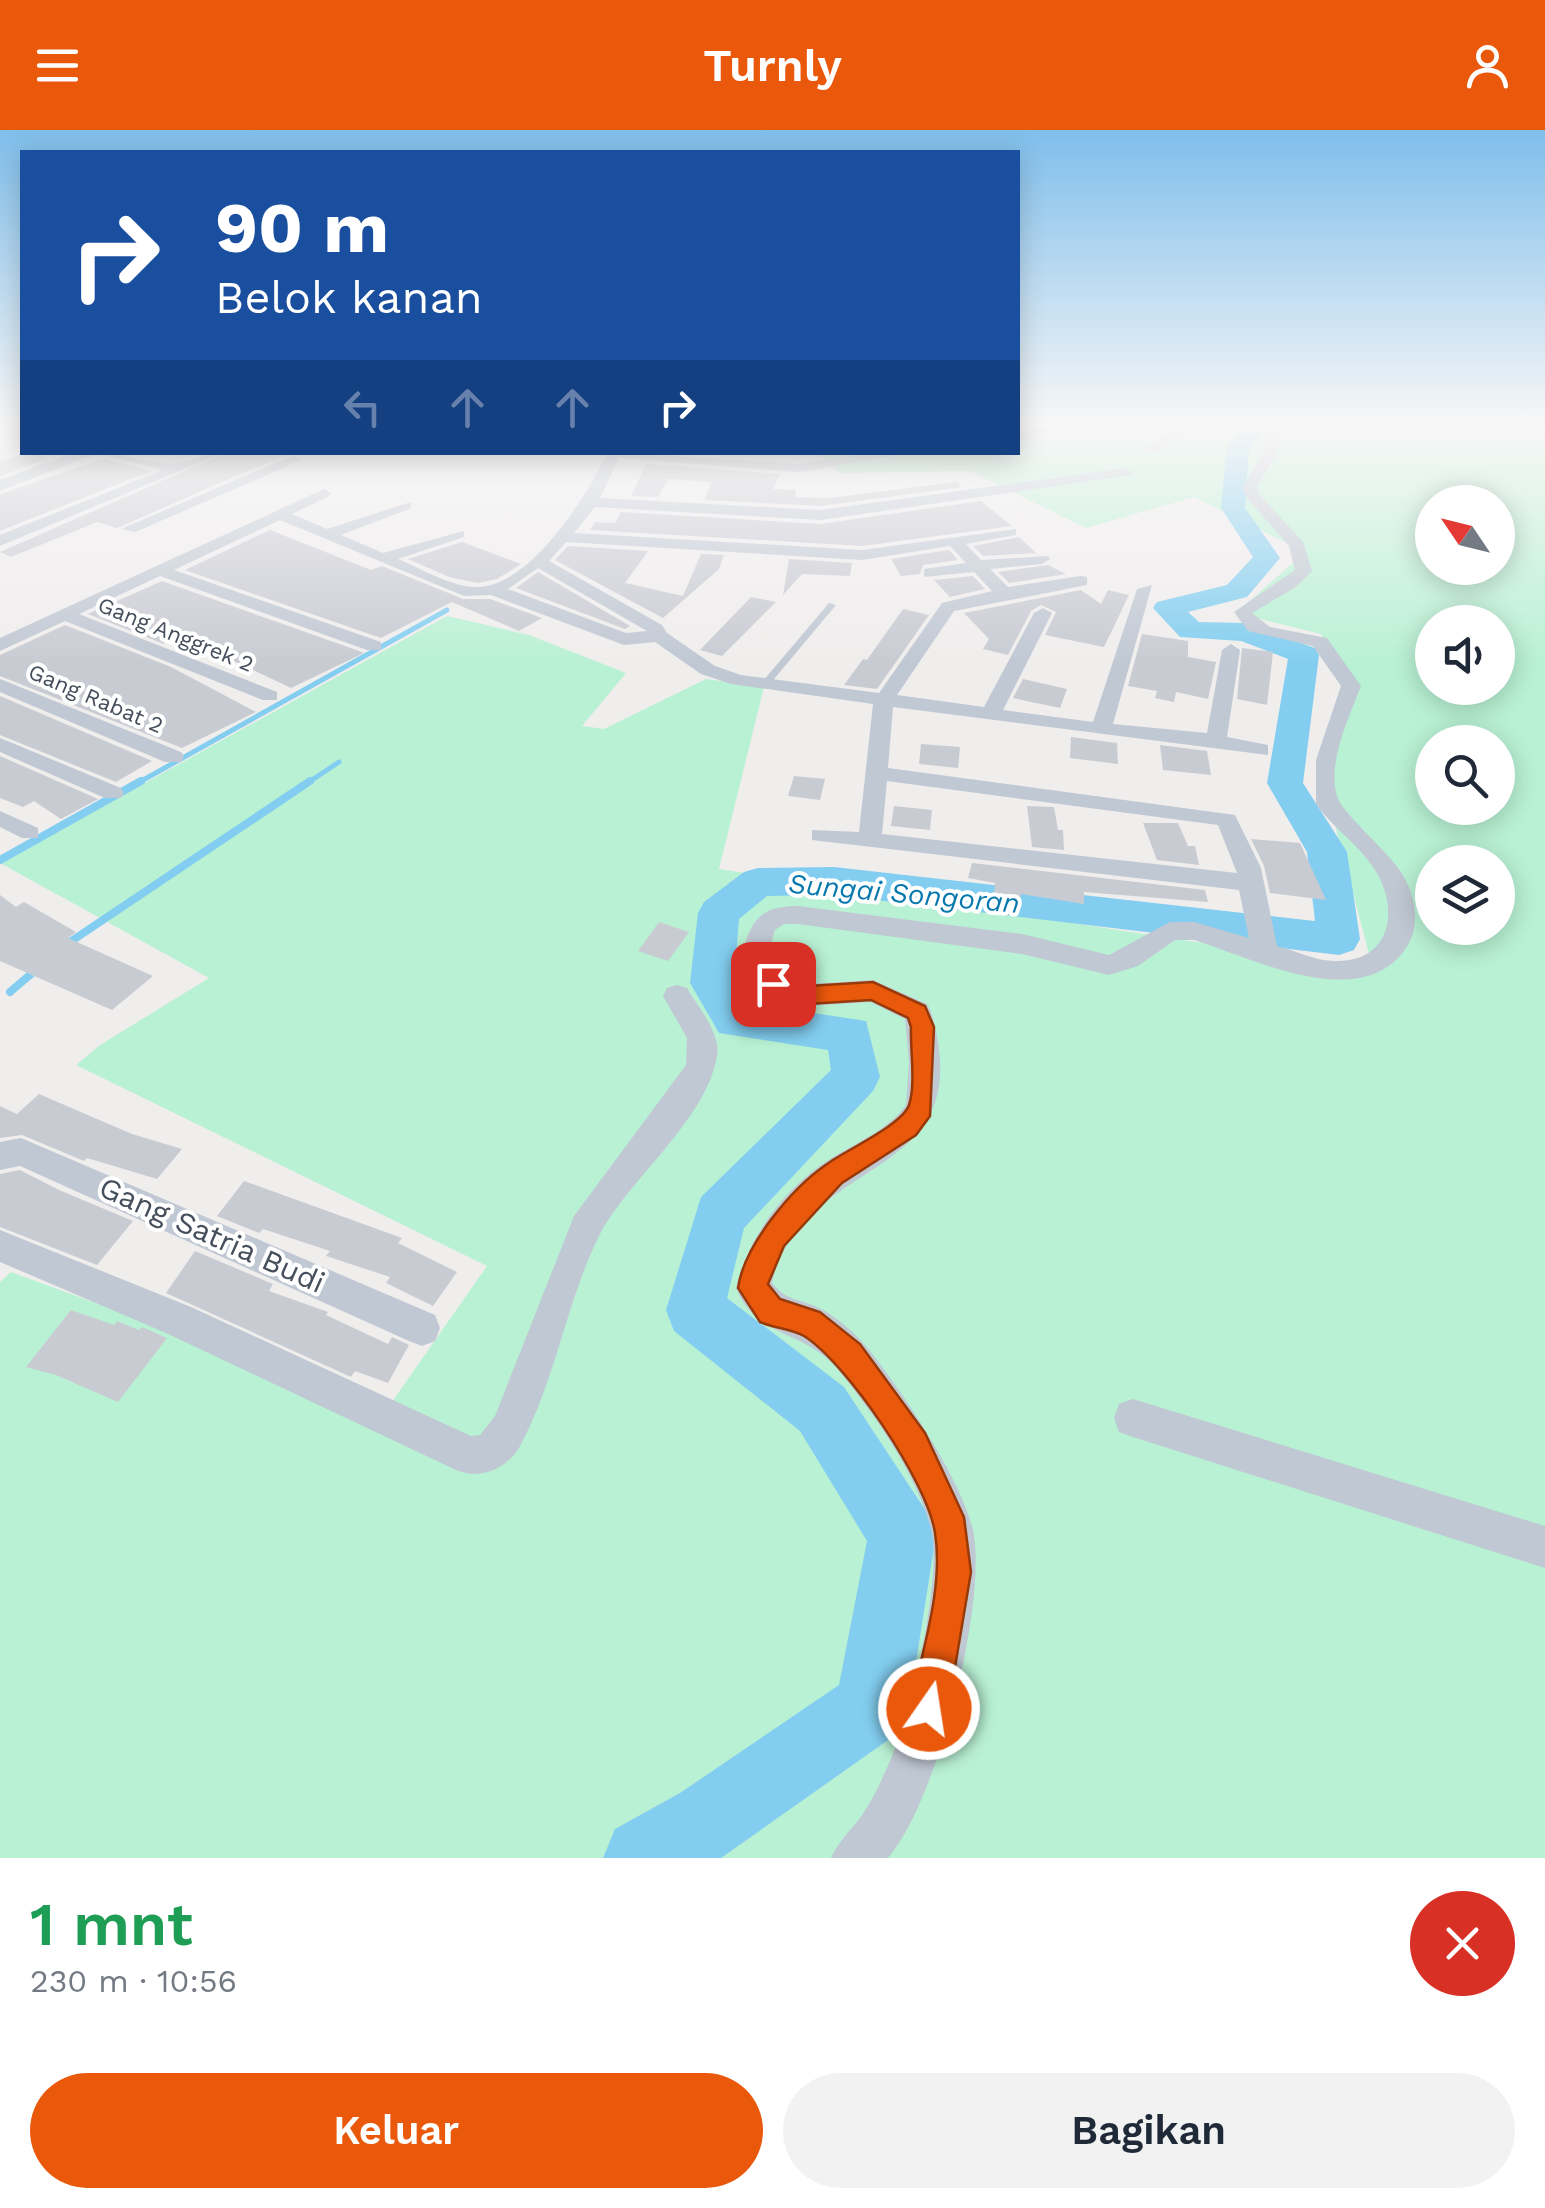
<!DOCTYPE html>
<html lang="id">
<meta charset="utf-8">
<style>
:root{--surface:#fff;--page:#f2f2f3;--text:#1f2937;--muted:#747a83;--accent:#ea580c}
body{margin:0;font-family:"Work Sans",sans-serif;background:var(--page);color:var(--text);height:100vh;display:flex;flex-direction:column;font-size:38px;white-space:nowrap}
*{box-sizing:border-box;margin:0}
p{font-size:32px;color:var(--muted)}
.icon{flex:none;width:55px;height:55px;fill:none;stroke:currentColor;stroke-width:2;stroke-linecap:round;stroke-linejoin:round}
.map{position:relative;height:1728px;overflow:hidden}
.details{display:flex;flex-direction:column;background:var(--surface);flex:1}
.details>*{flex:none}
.hud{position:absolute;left:20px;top:20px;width:1000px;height:305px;border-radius:0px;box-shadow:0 5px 25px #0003;background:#1a4fa0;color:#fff;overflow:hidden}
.needle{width:65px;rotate:305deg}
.fabs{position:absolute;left:1415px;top:355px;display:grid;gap:20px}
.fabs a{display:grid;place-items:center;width:100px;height:100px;border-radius:50%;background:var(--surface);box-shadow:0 5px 25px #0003;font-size:50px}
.pin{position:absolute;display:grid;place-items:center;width:85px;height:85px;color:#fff;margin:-42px;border-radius:20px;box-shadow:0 5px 15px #0006}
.me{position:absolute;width:110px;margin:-55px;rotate:13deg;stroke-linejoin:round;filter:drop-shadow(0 0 8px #0008)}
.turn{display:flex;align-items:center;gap:35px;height:210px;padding:0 30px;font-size:45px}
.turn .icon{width:130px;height:130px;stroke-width:2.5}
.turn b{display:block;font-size:70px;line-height:85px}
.lanes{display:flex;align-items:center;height:95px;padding:0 30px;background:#0003;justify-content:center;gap:50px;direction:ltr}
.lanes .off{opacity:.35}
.round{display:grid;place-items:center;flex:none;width:105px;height:105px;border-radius:52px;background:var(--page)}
.overview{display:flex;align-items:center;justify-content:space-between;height:170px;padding:0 30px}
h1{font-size:60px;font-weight:600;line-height:75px;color:#1e9e55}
.primary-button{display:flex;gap:20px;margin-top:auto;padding:20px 30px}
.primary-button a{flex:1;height:115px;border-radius:60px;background:var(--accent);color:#fff;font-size:40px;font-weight:600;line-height:115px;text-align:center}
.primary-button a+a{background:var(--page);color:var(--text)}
header{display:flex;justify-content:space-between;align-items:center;height:130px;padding:0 30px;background:var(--accent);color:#fff;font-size:45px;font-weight:600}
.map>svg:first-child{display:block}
.green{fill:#b9f1d4;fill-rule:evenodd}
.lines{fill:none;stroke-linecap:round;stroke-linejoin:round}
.stream-far1{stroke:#83cef0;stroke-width:5}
.stream{stroke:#83cef0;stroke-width:8}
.river{fill:#83cef0;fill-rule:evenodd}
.building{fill:#c9cbd3}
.service{fill:#c0c8d3;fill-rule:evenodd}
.minor{fill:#c0c8d3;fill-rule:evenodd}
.tertiary{fill:#c0c8d3;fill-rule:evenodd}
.route{fill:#ea580c;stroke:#983908;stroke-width:2.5}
.labels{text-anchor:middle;stroke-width:8;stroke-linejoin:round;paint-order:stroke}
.far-street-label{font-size:22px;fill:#454e5b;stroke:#fff}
.water-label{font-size:28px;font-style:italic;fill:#0678ae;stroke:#fff}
.near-street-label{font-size:30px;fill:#454e5b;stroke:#fff}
</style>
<header><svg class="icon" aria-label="menu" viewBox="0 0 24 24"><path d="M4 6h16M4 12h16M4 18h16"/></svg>Turnly<svg class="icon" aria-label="person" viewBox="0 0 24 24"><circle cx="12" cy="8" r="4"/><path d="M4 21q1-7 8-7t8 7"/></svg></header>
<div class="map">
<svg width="1545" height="1728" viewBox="0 0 1545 1728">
<rect width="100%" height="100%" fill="#f0eded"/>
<path class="green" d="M 1018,292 L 1545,292 L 1545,1728 L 0,1728 L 0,1152 L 11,1142 L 387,1279 L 487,1136 L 76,935 L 100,915 L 209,848 L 0,733 L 447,486 L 529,505 L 626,543 L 582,596 L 604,599 L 706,549 L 764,557 L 719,739 L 1373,839 L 1325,657 L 1347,549 L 1321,504 L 1236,483 L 1305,422 L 1194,367 L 1086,398 L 970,341 L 840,343 L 817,323 L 1018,322 ZM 1432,372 L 1498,372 L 1498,438 L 1432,438 ZM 1432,492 L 1498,492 L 1498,558 L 1432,558 ZM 1432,612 L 1498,612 L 1498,678 L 1432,678 ZM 1432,732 L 1498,732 L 1498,798 L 1432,798 Z"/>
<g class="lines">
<g class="stream-far1">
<path d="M 136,654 L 447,480"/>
<path d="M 306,654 L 339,632"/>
</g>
<g class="stream">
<path d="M 0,730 L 141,651"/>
<path d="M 64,816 L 310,651"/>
<path d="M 10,862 L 38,838"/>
</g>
<path class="river" d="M 1250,292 L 1273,292 L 1249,318 L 1245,378 L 1280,428 L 1247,467 L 1188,482 L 1199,492 L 1245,493 L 1315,518 L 1319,525 L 1303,653 L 1347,722 L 1360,809 L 1354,820 L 1339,825 L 834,765 L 767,766 L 739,789 L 734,851 L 749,873 L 866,891 L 880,947 L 873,961 L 744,1098 L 727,1168 L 844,1257 L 926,1381 L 936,1405 L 909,1577 L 898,1603 L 721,1728 L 603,1728 L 615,1699 L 680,1663 L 839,1555 L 867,1411 L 800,1301 L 674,1201 L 666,1180 L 701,1067 L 831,940 L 828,920 L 719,903 L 690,853 L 698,783 L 704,772 L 744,742 L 758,738 L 834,737 L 1315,791 L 1307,722 L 1267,653 L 1288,529 L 1241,511 L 1180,507 L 1153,478 L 1157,472 L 1227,455 L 1253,427 L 1221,378 L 1227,317 Z"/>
</g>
<g class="building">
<path d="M 31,322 L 48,328 L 0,346 L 0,332 Z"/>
<path d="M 228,322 L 291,322 L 117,398 L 97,392 L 11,427 L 0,422 Z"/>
<path d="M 104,329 L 151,341 L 0,401 L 0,364 Z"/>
<path d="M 646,334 L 780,344 L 773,359 L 796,360 L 795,367 L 829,368 L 957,352 L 962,357 L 820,376 L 704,370 L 712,352 L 668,349 L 658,367 L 631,366 Z"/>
<path d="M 981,371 L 1012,396 L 862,416 L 590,400 L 595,392 L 615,393 L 621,382 L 820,394 Z"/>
<path d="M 270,400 L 371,440 L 382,436 L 463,469 L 490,469 L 542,488 L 519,501 L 452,472 L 381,508 L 185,440 Z"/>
<path d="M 1019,407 L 1036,423 L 983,426 L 973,416 Z"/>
<path d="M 462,412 L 521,434 L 497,449 L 478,453 L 449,447 L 408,429 Z"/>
<path d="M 568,416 L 648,421 L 625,453 L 683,466 L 701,424 L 724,425 L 719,439 L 663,488 L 555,430 Z"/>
<path d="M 949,420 L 958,430 L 923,435 L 920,444 L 901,446 L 891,429 Z"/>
<path d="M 789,429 L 852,433 L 850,446 L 802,444 L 783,465 Z"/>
<path d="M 1048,435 L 1066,444 L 1009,453 L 998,442 Z"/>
<path d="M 538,442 L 630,496 L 625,499 L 516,458 Z"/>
<path d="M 973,446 L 985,459 L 950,467 L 934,450 Z"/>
<path d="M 162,451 L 359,521 L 364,523 L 291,558 L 170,501 L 164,514 L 88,484 Z"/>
<path d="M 1081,460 L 1101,474 L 1108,460 L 1129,465 L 1104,517 L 1045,505 L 1056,482 L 1041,475 L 1031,481 L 1008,525 L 983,519 L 989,509 L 964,483 Z"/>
<path d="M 751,467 L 776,472 L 722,526 L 700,520 Z"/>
<path d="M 903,479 L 929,485 L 877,559 L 844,555 L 863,529 L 867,530 Z"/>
<path d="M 65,495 L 171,537 L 256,582 L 182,618 L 0,546 L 0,525 Z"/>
<path d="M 1142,504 L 1188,511 L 1188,527 L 1216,532 L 1208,569 L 1176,562 L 1174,572 L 1155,568 L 1157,561 L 1128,556 Z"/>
<path d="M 1242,518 L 1273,522 L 1267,575 L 1237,569 Z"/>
<path d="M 1023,549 L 1067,559 L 1060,578 L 1013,568 Z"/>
<path d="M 0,566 L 152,631 L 116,652 L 0,605 Z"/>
<path d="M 1071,607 L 1117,613 L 1118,634 L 1070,628 Z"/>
<path d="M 921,614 L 960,617 L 958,638 L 919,634 Z"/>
<path d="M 1160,615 L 1207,621 L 1211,645 L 1163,640 Z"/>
<path d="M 0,626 L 98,669 L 61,689 L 34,671 L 23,677 L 0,668 Z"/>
<path d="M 794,646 L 825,649 L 820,670 L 788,666 Z"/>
<path d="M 894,676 L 932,680 L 930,700 L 891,696 Z"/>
<path d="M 1027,676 L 1054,677 L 1058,700 L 1063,700 L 1064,720 L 1032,717 Z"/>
<path d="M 1143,693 L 1178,693 L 1188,716 L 1195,716 L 1199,735 L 1157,730 Z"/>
<path d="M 1251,709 L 1300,713 L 1326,770 L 1270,763 L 1264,736 Z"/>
<path d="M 972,733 L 1205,760 L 1208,772 L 1084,762 L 1084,774 L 1021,764 L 1020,772 L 994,768 L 995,753 L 968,748 Z"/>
<path d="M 0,765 L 16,777 L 24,772 L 76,802 L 68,808 L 153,846 L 112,880 L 0,831 Z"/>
<path d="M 659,792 L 689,802 L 668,831 L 638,821 Z"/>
<path d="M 39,964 L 132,1004 L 182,1019 L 157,1049 L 87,1028 L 84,1031 L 22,1005 L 0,1008 L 0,976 L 17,984 Z"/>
<path d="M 20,1040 L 59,1060 L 133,1091 L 97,1135 L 0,1097 L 0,1044 Z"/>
<path d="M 244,1051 L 402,1108 L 398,1113 L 457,1142 L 433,1176 L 386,1153 L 390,1147 L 326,1126 L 330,1121 L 263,1099 L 259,1103 L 217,1086 Z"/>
<path d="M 195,1121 L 273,1154 L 269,1161 L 328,1182 L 326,1185 L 388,1214 L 392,1207 L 409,1215 L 388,1253 L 355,1241 L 351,1247 L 166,1163 Z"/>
<path d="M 71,1180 L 114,1195 L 117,1191 L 139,1200 L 142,1197 L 167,1208 L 118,1272 L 56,1245 L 26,1237 Z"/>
</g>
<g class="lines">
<path class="service" d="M 829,473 L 836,475 L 769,555 L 763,555 L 763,551 Z"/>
<g class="minor">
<path d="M 1070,292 L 1094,292 L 1018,311 L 1018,303 Z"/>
<path d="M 1182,292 L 1214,292 L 1229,298 L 1222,302 L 1194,295 L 1158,322 L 1148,322 L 1148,316 Z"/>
<path d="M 1274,298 L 1281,302 L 1277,324 L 1257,357 L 1259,364 L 1303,412 L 1312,441 L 1296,457 L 1252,483 L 1270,497 L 1327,508 L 1361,556 C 1349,588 1327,632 1337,666 C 1341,683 1391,723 1404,747 C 1415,767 1420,792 1409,813 C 1367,887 1255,829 1194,810 L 1175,810 L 1138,836 L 1109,845 L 1022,824 L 798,794 L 784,794 L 775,800 L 770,817 L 783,846 L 808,854 L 873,850 L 927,874 L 931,882 C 983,1057 802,1020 772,1153 C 785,1170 799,1169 817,1177 C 833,1184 854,1202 865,1215 C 899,1256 961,1348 973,1400 C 988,1473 937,1671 888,1728 L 831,1728 C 840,1708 855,1697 866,1679 C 876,1664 883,1646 890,1631 C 911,1587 943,1444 931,1399 C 916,1343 875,1285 839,1241 C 804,1198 757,1210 736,1158 C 748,1107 785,1057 830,1029 C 857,1012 887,1001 906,975 L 909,932 L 905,889 L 870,872 L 807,876 L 763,860 L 744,817 C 753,786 765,776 798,776 L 1022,804 L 1109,825 L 1170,792 L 1194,792 L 1249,808 L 1239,760 L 812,710 L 812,700 L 859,702 L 873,574 L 731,554 L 701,544 L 655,512 L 624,515 L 491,465 L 464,466 L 280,390 L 174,440 L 381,512 L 381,520 L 367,520 L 160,446 L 79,484 L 277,562 L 277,570 L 263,570 L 65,491 L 0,521 L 0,508 L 324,359 L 331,363 L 329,366 L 292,384 L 327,399 L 411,372 L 411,378 L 341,405 L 383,423 L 464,401 L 464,407 L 398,429 C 420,438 453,458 478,457 C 532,455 587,365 608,322 L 798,334 L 878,322 L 917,322 L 798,342 L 619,328 L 600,368 L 820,380 L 1127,338 L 1132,345 L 820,390 L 595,377 L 574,403 L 862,420 L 1016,399 L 1016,405 L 966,414 L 981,430 L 1048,426 L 1050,429 L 1042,434 L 990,439 L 1008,457 L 1081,446 L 1087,447 L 1087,455 L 954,481 L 897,565 L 984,577 L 1034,483 L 1043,478 L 1052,483 L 1003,580 L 1093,592 L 1137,459 L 1152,455 L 1113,594 L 1207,603 L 1222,520 L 1231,514 L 1240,520 L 1227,607 L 1268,615 L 1268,625 L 893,577 L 888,638 L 1235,685 L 1261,738 L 1277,816 C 1296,821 1318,832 1337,831 C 1393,831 1400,776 1373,737 C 1357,713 1332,697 1316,674 L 1316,630 L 1341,556 L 1313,516 L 1248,501 L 1234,482 L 1295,440 L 1289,416 L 1247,368 L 1243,357 L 1263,324 L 1267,302 ZM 566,412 L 862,430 L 950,416 L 966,433 L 924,439 L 924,447 L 974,442 L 992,461 L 942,473 L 879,563 L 741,545 L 715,536 L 667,503 L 662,495 L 549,431 ZM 538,438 L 647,501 L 626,503 L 508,459 ZM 887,651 L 1218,695 L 1237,743 L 882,704 Z"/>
<path d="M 93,322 C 118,322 159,337 179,333 C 196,330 207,322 225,322 L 0,416 L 0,405 L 163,340 Z"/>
<path d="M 292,326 L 304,329 L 135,402 L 121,399 Z"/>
<path d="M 0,549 L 181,622 L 184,627 L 181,632 L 165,632 L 0,562 Z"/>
<path d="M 0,608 L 121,658 L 124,663 L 121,668 L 105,668 L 0,622 Z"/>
<path d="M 0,681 L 38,698 L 38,708 L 22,708 L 0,697 Z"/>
<path d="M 677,855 L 687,858 C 698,877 721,903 717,926 C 707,989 630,1048 600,1104 C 566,1171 556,1251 519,1318 C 505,1340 480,1350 456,1340 L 166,1203 L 0,1132 L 0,1100 L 191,1177 L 471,1306 L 480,1305 L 495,1286 L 574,1086 L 686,935 L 687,908 L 663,866 L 667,858 Z"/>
<path d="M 21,1008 L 435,1185 L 440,1198 L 435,1211 L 422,1216 L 409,1211 L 20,1036 L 0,1040 L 0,1012 Z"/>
<path d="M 1133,1269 L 1545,1396 L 1545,1438 L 1133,1307 L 1119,1302 L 1114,1288 L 1119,1274 Z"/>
</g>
<path class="tertiary" d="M 76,322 L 100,322 L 0,361 L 0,350 Z"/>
</g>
<linearGradient id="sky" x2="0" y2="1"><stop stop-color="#7fbeeb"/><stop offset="0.55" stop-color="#f8f7f7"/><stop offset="1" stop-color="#f8f7f7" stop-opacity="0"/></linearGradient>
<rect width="1545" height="534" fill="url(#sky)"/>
<path class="route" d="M 773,845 L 808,856 L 873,852 L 925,876 L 934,897 L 930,986 L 916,1005 L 842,1053 L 784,1116 L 768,1154 L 780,1169 L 820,1182 L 860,1214 L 925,1303 L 964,1387 L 971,1442 L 948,1579 L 943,1592 L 929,1598 L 916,1592 L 910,1579 C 921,1524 944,1459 935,1403 C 928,1353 847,1233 804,1206 C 792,1199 774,1198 760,1192 L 738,1158 C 744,1115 792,1058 827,1034 C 846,1020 902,995 909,975 C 916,954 910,919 911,897 L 908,888 L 871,870 L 808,874 L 765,860 L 765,847 Z"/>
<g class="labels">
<g class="far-street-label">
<text transform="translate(176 504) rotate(22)" y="8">Gang Anggrek 2</text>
<text transform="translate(96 568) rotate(23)" y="8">Gang Rabat 2</text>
</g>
<g class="water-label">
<text transform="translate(904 763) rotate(5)" y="10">Sungai Songoran</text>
</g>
<g class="near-street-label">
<text transform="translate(212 1105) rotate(24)" y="10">Gang Satria Budi</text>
</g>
</g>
</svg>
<div class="fabs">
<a><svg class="needle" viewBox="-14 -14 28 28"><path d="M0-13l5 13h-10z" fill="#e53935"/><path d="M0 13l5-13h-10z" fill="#747a83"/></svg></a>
<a><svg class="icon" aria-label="sound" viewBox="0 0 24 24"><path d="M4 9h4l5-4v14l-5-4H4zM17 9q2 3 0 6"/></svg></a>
<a><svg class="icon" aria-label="search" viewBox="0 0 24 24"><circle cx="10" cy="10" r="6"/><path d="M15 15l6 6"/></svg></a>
<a><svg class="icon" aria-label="layers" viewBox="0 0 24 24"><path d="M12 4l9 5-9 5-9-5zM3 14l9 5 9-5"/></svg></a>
</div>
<div class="pin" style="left:773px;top:854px;background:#d93025"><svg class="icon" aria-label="arrive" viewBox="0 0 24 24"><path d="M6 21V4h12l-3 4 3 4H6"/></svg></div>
<svg class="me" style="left:929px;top:1579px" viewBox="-20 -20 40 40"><circle r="17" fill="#ea580c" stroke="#fff" stroke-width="3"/><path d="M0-11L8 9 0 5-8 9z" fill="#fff"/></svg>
<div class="hud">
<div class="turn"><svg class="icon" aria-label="right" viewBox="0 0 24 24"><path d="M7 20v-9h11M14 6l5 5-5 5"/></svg><div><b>90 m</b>Belok kanan</div></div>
<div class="lanes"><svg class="icon off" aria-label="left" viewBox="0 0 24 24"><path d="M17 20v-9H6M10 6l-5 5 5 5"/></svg><svg class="icon off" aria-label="ahead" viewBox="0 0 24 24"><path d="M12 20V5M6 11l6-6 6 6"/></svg><svg class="icon off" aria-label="ahead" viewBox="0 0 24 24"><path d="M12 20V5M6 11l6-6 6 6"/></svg><svg class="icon" aria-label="right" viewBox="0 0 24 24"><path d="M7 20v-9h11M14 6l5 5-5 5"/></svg></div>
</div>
</div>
<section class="details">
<div class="overview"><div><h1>1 mnt</h1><p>230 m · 10:56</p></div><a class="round" style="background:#d93025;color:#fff"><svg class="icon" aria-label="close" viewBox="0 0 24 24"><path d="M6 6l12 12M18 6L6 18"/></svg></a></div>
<div class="primary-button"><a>Keluar</a><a>Bagikan</a></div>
</section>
